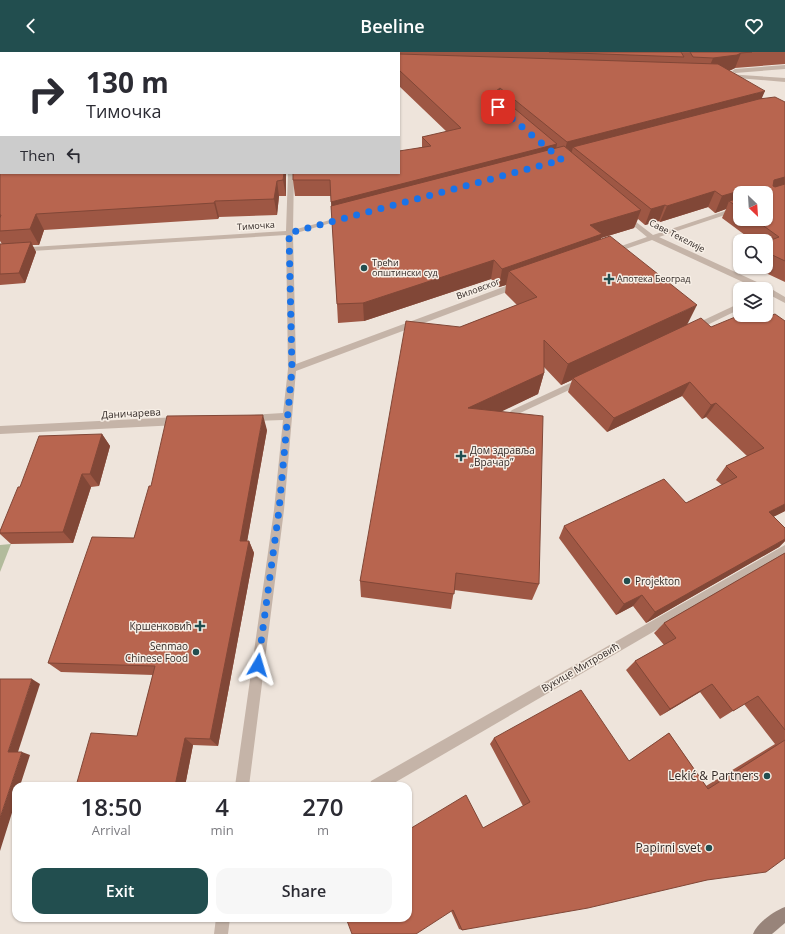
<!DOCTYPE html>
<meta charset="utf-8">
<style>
:root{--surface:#fff;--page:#f7f7f7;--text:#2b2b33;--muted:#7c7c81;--accent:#224e4f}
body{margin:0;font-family:"Open Sans",sans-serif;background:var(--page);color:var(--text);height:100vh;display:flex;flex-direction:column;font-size:15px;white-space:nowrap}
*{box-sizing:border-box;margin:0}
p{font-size:13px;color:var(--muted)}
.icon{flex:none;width:22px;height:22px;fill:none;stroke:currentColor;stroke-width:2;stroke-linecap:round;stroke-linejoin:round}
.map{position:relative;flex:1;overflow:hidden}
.panel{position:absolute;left:12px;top:730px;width:400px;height:140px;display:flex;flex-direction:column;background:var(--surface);border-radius:12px;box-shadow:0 1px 3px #0004}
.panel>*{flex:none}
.banner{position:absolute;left:0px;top:0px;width:400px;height:122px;box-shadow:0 1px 3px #0004;background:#fff;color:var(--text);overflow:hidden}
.needle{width:26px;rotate:155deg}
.tools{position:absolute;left:733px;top:134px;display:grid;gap:8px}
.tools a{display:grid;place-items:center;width:40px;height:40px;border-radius:8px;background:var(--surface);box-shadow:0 1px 3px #0004;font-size:20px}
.pin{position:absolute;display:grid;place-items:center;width:34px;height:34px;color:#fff;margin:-17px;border-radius:8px;box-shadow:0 2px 6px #0006}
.me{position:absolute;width:44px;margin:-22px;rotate:7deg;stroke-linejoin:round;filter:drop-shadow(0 0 3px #0008)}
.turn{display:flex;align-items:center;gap:14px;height:84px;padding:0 20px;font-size:18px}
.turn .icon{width:52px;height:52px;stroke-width:2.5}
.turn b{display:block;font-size:28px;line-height:34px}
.then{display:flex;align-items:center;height:38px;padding:0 20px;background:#0003;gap:8px;font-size:15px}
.eta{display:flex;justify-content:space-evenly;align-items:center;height:68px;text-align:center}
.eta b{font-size:24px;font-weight:600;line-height:28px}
.button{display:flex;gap:8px;margin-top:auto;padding:8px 20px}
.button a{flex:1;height:46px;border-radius:12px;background:var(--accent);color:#fff;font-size:16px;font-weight:600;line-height:46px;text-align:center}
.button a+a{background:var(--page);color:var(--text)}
header{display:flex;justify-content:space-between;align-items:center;height:52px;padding:0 20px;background:var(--accent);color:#fff;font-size:18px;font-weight:600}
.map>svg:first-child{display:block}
.green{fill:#b2bb9c}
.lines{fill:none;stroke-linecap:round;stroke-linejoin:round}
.minor{fill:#c5b4a8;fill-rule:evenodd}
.secondary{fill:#98847a;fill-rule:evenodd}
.wall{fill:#9e5744;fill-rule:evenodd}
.shaded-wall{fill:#814737}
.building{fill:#b8654f;stroke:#814737}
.route{stroke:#1a73e8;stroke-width:7;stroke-dasharray:0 12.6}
.poi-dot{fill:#224e4f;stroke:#f7efe6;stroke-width:1.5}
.labels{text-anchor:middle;stroke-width:3;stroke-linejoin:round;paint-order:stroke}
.far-street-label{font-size:9px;fill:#332a27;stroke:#f7efe6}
.far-poi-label{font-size:9px;fill:#332a27;stroke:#f7efe6;text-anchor:start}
.street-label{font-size:10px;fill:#332a27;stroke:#f7efe6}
.poi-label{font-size:10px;fill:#332a27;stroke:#f7efe6;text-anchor:start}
.near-poi-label{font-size:12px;fill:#332a27;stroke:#f7efe6;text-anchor:end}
</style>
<header><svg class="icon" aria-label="back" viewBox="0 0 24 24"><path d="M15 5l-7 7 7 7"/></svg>Beeline<svg class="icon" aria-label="heart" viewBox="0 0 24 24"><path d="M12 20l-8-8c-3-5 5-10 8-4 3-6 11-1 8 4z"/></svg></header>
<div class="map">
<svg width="785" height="882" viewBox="0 0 785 882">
<rect width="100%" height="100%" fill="#eee4db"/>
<path class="green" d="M 11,492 L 0,520 L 0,493 Z"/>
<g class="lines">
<g class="minor">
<path d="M 785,13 L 785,17 L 735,21 L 732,19 L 735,17 Z"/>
<path d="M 727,22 L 785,26 L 785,30 L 725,25 L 724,24 Z"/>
<path d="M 288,121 L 294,121 L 293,178 L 345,164 L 348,166 L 293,182 L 296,312 L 514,231 L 517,231 L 521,233 L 520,235 L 296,319 L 284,458 L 249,734 L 235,734 L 274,458 L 283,368 L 250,369 L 245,366 L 250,363 L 283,361 L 288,317 L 286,183 L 0,201 L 0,197 L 286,179 Z"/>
<path d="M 740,154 L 740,158 L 659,185 L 768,235 L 785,245 L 785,251 L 766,241 L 766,237 L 758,237 L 652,188 L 614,201 L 608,201 L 607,199 L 647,185 L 623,165 L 623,163 L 627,163 L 653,183 Z"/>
<path d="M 740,251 L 740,257 L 697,278 L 691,278 L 690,276 L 691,274 Z"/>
<path d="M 581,326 L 585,329 L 584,331 L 518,362 L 512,362 L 510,360 L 512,358 Z"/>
<path d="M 178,365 L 183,369 L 178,373 L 0,382 L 0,374 Z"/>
<path d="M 785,493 L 785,503 L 389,734 L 369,734 L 371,729 Z"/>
<path d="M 216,866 L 230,866 L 228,882 L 214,882 Z"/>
</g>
<path class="secondary" d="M 785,855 L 785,871 L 772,882 L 753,882 C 757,871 774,859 785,855 Z"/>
</g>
<g class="wall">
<path d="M 0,0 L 785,0 L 785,12 L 735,16 L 731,18 L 729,18 L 762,46 L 785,50 L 785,230 L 753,215 L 766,215 L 766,189 L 753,189 L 722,166 L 726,157 L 715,161 L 708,155 L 660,170 L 659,169 L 645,173 L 638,167 L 634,176 L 601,186 L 601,187 L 687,273 L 711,275 L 757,269 L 785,269 L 785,459 L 773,465 L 785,476 L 785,489 L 779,495 L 646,571 L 633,554 L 616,563 L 559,486 L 564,474 L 686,451 L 722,433 L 716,428 L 726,414 L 747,404 L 706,365 L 702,367 L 682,344 L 607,380 L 568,340 L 572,328 L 561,333 L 544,315 L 544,321 L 538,342 L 501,359 L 539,532 L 532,548 L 454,538 L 451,557 L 361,545 L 360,529 L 460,275 L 517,253 L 505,241 L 506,233 L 499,235 L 491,227 L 364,269 L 338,271 L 337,252 L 331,144 L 295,144 L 293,128 L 422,95 L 422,85 L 447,80 L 399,34 L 399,1 L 1,121 L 286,121 L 286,144 L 279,144 L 277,163 L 219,165 L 218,167 L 44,178 L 39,193 L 32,193 L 36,200 L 25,231 L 0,233 L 0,192 L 2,192 L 0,189 ZM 740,141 L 766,141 L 766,167 L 740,167 Z"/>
<path d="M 267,378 L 247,489 L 249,489 L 254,501 L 218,694 L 193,693 L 185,734 L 76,734 L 137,684 L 153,623 L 61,620 L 48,611 L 134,486 L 151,434 Z"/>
<path d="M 102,382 L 110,394 L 99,434 L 91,435 L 73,491 L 11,492 L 0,482 L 0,479 L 20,435 Z"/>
<path d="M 785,501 L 785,806 L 707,828 L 462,878 L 459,877 L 451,859 L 483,776 L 523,754 L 490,692 L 494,686 L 629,709 L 669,681 L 706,734 L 775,692 L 744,652 L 720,667 L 700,640 L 660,664 L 626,618 L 635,609 L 664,593 L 654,581 L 664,571 Z"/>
</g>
<g class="shaded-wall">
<path d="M 741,1 L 735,16 L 731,18 L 707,21 L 713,6 Z"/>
<path d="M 500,36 L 498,52 L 494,54 L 496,39 Z"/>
<path d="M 765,39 L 758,55 L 573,95 L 571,103 L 563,105 L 567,90 Z"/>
<path d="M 557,92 L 554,107 L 332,166 L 331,150 Z"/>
<path d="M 284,121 L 286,121 L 286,144 L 283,128 Z"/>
<path d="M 785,125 L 785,138 L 766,144 L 774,128 Z"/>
<path d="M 277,129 L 279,144 L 277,163 L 274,147 Z"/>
<path d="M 749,136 L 747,141 L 740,141 L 740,153 L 729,149 L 726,157 L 715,161 L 722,144 Z"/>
<path d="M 715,139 L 708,155 L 660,170 L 667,154 Z"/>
<path d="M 215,149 L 219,165 L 218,167 L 214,151 Z"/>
<path d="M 665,153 L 659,169 L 645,173 L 651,157 Z"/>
<path d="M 641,158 L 634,176 L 601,186 L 597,201 L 509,219 L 506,233 L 499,235 L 502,217 L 590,173 Z"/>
<path d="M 36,162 L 44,178 L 39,193 L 30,177 Z"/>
<path d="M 31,190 L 36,200 L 25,231 L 19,221 Z"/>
<path d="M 494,208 L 491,227 L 364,269 L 363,251 Z"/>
<path d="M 697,253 L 686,275 L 573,326 L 572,328 L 561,333 L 568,312 Z"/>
<path d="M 544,321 L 538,342 L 465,377 L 468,356 Z"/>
<path d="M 690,330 L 682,344 L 607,380 L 614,366 Z"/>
<path d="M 716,351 L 706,365 L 702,367 L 711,353 Z"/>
<path d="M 263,363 L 267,378 L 245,501 L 240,489 Z"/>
<path d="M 102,382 L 110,394 L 99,434 L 90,422 Z"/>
<path d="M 82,422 L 91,435 L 73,491 L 63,480 Z"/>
<path d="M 785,452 L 785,459 L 757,473 L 769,460 Z"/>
<path d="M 785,487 L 785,489 L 779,495 L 646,571 L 655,560 Z"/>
<path d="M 249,489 L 254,501 L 218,694 L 210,687 Z"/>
<path d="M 642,543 L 633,554 L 616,563 L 624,552 Z"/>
<path d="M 32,627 L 40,632 L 17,703 L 8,700 Z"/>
<path d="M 712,632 L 700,640 L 660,664 L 670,657 Z"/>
<path d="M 185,686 L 193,693 L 185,734 L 175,734 Z"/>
<path d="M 22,700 L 30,703 L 20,734 L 16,734 L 16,748 L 0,799 L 0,766 Z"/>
</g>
<g class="building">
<path d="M 0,0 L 399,0 L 399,1 L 1,1 L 1,121 L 284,121 L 283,128 L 277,129 L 274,147 L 215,149 L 214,151 L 36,162 L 30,177 L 0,179 L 0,166 L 1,163 L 0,163 Z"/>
<path d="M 549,0 L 681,0 L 684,5 Z"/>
<path d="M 690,0 L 752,0 L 741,1 L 737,3 L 713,6 L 693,5 Z"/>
<path d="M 399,2 L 718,12 L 765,39 L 567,90 L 500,36 L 496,39 L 496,41 L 557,92 L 331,150 L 330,128 L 293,128 L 293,121 L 399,121 L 399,99 L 431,94 L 422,85 L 461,76 L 399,18 Z"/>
<path d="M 775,45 L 785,50 L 785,125 L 774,128 L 773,134 L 775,135 L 785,132 L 785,209 L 766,200 L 766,190 L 779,185 L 754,167 L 766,167 L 766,141 L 749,141 L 749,136 L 722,144 L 715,139 L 667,154 L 665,153 L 651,157 L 573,95 L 759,47 Z"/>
<path d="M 564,94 L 641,158 L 590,173 L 602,182 L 502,217 L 494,208 L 363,251 L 337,252 L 331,154 Z"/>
<path d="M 740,146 L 740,157 L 729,149 Z"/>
<path d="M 610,184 L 697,253 L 568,312 L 544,288 L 544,321 L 468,356 L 543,364 L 539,532 L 456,521 L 454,542 L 360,529 L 406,269 L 460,275 L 537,245 L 509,219 Z"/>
<path d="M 31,190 L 19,221 L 0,222 L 0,192 Z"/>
<path d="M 775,262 L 785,269 L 785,452 L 769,460 L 785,476 L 785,487 L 655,560 L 642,543 L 624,552 L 564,474 L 664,427 L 686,451 L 737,425 L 726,414 L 764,396 L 716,351 L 711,353 L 690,330 L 614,366 L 573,326 L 701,266 L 711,275 L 740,263 L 749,263 L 757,269 Z"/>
<path d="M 263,363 L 240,489 L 249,489 L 210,687 L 185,686 L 175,734 L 76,734 L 91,681 L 137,684 L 155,614 L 48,611 L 92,485 L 134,486 L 149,434 L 151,434 L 167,364 Z"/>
<path d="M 102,382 L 90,422 L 82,422 L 63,480 L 0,481 L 0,479 L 18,435 L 20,435 L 39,384 Z"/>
<path d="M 785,501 L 785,678 L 758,644 L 733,659 L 712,632 L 670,657 L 635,609 L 676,586 L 664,571 Z"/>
<path d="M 0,627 L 32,627 L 8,700 L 22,700 L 0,766 Z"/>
<path d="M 581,638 L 629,709 L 669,681 L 708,737 L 785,688 L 785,806 L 766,820 L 707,828 L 588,856 L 462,878 L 453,858 L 416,882 L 352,882 L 346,866 L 408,866 L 408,778 L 466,743 L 483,776 L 530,750 L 494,686 Z"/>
</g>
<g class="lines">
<path class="route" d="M 258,613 L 279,458 L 292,317 L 289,181 L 562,108 L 498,55"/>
</g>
<g class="poi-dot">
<circle cx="364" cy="216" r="4"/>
<path d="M607 221h4v4h4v4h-4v4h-4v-4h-4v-4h4z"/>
<path d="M459 398h4v4h4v4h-4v4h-4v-4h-4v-4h4z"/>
<circle cx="627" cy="529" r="4"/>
<path d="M198 568h4v4h4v4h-4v4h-4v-4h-4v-4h4z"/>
<circle cx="196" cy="600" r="4"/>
<circle cx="767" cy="724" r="4"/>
<circle cx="709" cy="796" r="4"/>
</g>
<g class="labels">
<g class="far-street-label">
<text transform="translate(256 174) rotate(-4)" y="3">Тимочка</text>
<text transform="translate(677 184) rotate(27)" y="3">Саве Текелије</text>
<text transform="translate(478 237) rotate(-20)" y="3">Виловског</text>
</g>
<g class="far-poi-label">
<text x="372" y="214">Трећи<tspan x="372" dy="10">општински суд</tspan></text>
<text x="617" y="230">Апотека Београд</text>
</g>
<g class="street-label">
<text transform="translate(131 361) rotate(-3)" y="4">Даничарева</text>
<text transform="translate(580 615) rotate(-30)" y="4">Вукице Митровић</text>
</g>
<g class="poi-label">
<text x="470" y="402">Дом здравља<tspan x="470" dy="12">„Врачар”</tspan></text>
<text x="635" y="533">Projekton</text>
<text x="192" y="578" text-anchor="end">Кршенковић</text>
<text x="188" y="598" text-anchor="end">Senmao<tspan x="188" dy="12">Chinese Food</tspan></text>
</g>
<g class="near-poi-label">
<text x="759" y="728">Lekić &amp; Partners</text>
<text x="701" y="800">Papirni svet</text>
</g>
</g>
</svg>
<div class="tools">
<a><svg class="needle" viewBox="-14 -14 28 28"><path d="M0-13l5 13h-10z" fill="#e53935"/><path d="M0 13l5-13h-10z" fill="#7c7c81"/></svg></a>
<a><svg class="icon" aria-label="search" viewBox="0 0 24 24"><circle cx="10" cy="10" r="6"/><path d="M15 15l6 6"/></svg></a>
<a><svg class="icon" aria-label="layers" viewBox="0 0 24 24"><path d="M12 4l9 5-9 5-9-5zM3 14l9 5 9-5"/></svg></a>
</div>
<div class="pin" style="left:498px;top:55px;background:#d93025"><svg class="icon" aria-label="arrive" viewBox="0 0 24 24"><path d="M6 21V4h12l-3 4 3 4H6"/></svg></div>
<svg class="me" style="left:258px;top:613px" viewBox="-20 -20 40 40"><path d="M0-17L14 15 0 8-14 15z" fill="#1a73e8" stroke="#fff" stroke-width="4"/></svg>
<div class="banner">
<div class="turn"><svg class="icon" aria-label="right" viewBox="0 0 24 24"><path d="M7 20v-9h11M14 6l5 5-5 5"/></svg><div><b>130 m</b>Тимочка</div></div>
<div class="then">Then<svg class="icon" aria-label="left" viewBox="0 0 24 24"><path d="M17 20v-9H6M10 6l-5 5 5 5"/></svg></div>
</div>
<section class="panel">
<div class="eta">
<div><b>18:50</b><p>Arrival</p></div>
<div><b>4</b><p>min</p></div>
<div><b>270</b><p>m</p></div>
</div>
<div class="button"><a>Exit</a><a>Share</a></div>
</section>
</div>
